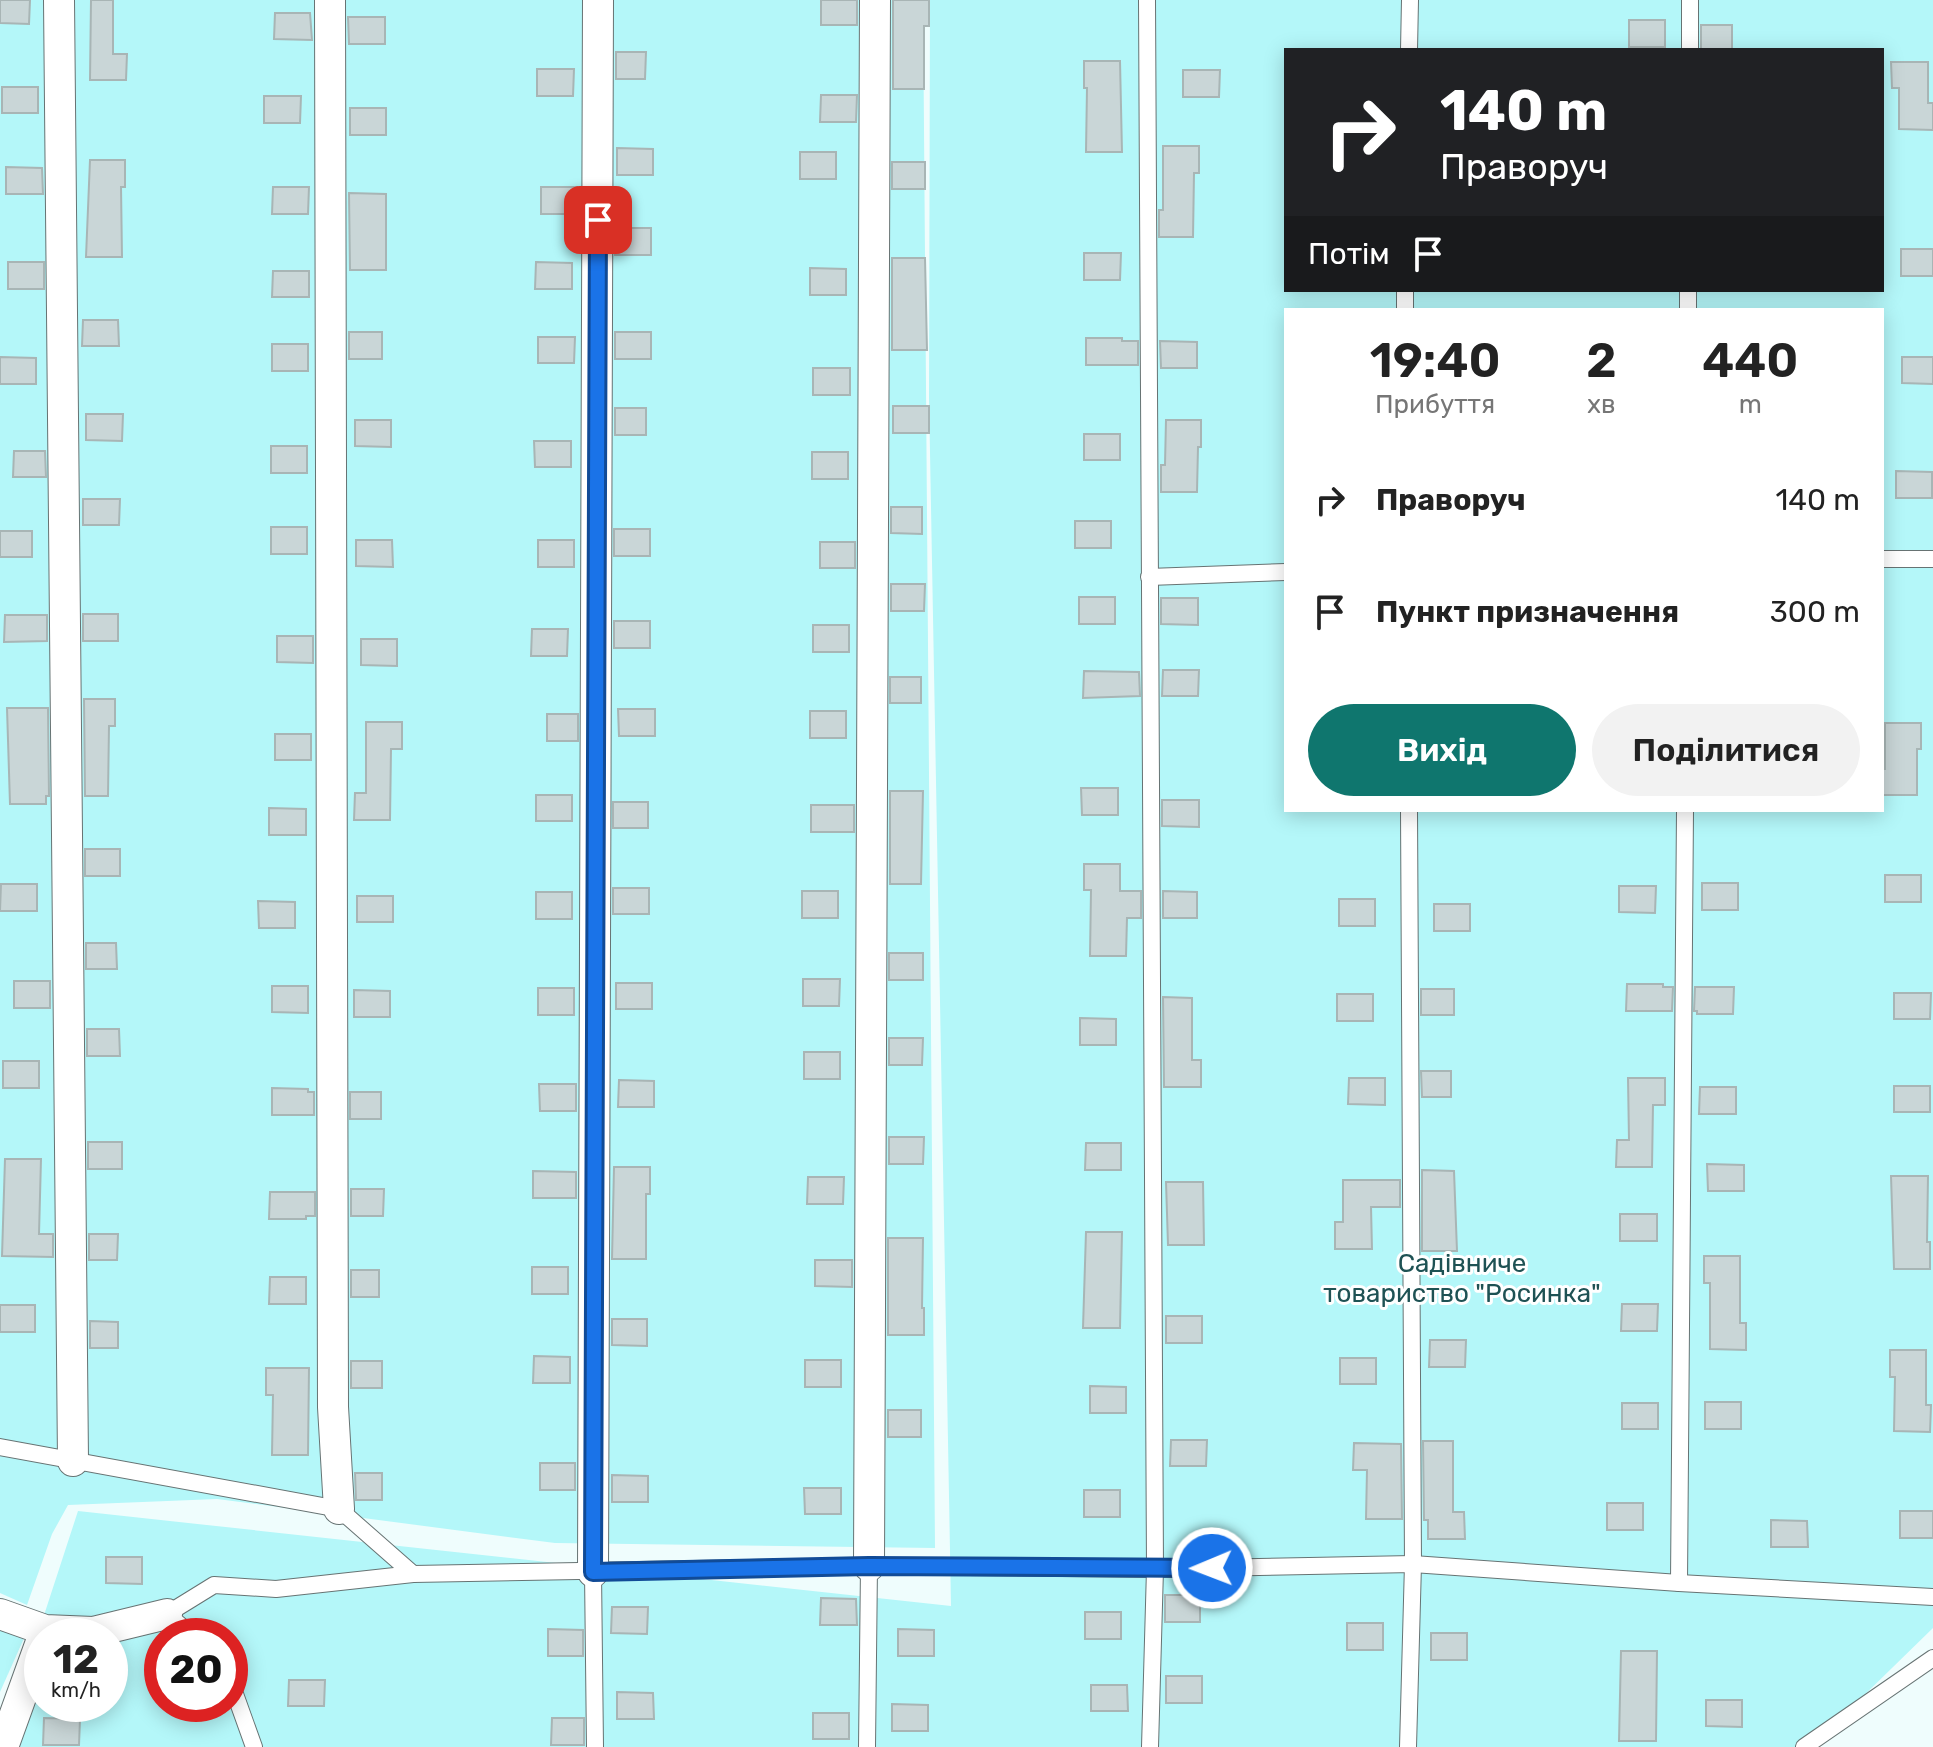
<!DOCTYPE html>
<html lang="uk">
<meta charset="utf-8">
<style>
:root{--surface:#fff;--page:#f2f2f2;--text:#222;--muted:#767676;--accent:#0f766e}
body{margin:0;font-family:Rubik,sans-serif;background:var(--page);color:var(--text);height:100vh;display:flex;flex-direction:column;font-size:30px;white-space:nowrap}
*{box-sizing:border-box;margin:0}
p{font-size:26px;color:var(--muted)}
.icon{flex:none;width:44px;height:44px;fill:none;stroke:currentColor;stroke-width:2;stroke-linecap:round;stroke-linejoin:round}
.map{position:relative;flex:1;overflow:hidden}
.panel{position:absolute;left:1284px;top:308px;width:600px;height:504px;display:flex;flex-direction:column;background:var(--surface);border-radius:0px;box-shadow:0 4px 20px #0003}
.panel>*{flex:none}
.guide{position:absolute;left:1284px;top:48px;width:600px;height:244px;border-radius:0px;box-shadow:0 4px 20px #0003;background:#202124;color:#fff;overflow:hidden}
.speed{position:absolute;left:24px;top:1618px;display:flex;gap:16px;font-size:40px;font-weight:700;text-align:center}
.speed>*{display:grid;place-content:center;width:104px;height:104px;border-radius:50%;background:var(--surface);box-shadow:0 4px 20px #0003;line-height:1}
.speed small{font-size:20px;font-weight:400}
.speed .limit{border:12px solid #d22;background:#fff;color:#111}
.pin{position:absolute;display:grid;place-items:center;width:68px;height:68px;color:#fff;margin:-34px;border-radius:16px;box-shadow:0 4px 12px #0006}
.me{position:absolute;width:88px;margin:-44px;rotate:269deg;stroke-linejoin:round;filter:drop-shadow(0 0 6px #0008)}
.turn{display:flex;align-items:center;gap:28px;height:168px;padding:0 24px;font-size:36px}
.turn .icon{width:104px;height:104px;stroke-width:2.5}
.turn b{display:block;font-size:56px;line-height:68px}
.then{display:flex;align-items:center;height:76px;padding:0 24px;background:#0003;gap:16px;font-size:30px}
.eta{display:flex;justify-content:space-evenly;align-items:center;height:136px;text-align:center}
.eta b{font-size:48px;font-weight:600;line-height:56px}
.action{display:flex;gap:16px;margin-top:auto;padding:16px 24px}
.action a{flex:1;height:92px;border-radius:48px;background:var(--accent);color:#fff;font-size:32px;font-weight:600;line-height:92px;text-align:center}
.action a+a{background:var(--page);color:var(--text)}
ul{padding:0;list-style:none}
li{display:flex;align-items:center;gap:24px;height:112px;padding:0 24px}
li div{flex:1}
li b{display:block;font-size:30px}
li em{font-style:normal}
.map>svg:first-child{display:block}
.green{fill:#b4f7f9;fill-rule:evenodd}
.building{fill:#c9d6d7;stroke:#a8b5b5;stroke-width:2}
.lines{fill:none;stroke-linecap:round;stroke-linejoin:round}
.lane-casing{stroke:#677373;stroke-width:18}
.street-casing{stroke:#677373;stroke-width:32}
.lane{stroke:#fff;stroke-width:16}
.street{stroke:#fff;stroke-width:30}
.route-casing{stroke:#114b97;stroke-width:20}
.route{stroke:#1a73e8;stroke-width:14}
.labels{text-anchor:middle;stroke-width:6;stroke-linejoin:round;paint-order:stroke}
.park-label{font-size:26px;fill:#1e5254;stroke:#fff}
</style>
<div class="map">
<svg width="1933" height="1747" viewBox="0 0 1933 1747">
<rect width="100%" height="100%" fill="#effdfd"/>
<g class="green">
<path d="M 0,0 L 923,0 L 935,1548 L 555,1543 L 217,1499 L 68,1505 L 52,1534 L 27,1605 L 0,1593 Z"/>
<path d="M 930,0 L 1933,0 L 1933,1628 L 1811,1747 L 1,1747 L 78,1511 L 951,1606 L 929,397 ZM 1286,50 L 1882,50 L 1882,290 L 1286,290 ZM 1286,310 L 1882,310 L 1882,810 L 1286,810 ZM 42,1636 L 110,1636 L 110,1704 L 42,1704 ZM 162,1636 L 230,1636 L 230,1704 L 162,1704 Z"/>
<path d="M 0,1625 L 25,1636 L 0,1692 Z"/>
</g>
<g class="building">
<path d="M 0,0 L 30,0 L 29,24 L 0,23 Z"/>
<path d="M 91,0 L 113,0 L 113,54 L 127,54 L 126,80 L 90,80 Z"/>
<rect x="821" y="0" width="36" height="25"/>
<path d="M 893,0 L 929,0 L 929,26 L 924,26 L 924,89 L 893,89 Z"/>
<path d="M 275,13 L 310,13 L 312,40 L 274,39 Z"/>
<path d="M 348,17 L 385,17 L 385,44 L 349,44 Z"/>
<rect x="1629" y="20" width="36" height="27"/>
<rect x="1701" y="25" width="31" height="25"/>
<path d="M 616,52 L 646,52 L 645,79 L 616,79 Z"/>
<path d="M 1084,61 L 1120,61 L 1122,152 L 1086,152 L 1087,88 L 1084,88 Z"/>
<path d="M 1891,62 L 1928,62 L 1928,103 L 1933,103 L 1933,130 L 1899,129 L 1899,88 L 1892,88 Z"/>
<path d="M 537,69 L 574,69 L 573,96 L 537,96 Z"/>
<path d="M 1183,70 L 1220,70 L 1219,97 L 1183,97 Z"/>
<rect x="2" y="87" width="36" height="26"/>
<path d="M 821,95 L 857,95 L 856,122 L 820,122 Z"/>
<path d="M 264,96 L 301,96 L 300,123 L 264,123 Z"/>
<rect x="350" y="108" width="36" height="27"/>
<path d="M 1163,146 L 1199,146 L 1199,173 L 1194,173 L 1193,237 L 1159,237 L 1159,210 L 1163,210 Z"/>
<path d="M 617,148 L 653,149 L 653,175 L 617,175 Z"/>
<rect x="800" y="152" width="36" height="27"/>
<path d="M 90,160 L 125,160 L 125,187 L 121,187 L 122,257 L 86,257 Z"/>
<rect x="892" y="162" width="33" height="27"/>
<path d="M 6,167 L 42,168 L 43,194 L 6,194 Z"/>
<path d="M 273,187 L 309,187 L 308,214 L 272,214 Z"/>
<rect x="541" y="187" width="36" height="27"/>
<path d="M 349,193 L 386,194 L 386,270 L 350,270 Z"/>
<rect x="615" y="228" width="36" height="27"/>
<rect x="1901" y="249" width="32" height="27"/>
<path d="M 1084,253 L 1121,253 L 1120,280 L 1084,280 Z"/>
<path d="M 892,258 L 925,258 L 927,350 L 892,350 Z"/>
<rect x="8" y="262" width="36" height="27"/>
<path d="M 536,262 L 572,263 L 572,289 L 535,289 Z"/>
<path d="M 810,268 L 846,269 L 846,295 L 810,295 Z"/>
<path d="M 273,271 L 309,271 L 309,297 L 272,297 Z"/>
<path d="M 83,320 L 118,320 L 119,346 L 82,346 Z"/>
<rect x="349" y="332" width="33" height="27"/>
<rect x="615" y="332" width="36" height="27"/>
<path d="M 538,337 L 575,337 L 574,363 L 538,363 Z"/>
<path d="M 1086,338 L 1122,338 L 1122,341 L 1138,341 L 1138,365 L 1086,365 Z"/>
<path d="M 1160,341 L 1197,342 L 1197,368 L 1161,368 Z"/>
<rect x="272" y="344" width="36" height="27"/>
<path d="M 0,357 L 36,358 L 36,384 L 0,384 Z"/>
<path d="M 1902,357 L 1933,357 L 1933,384 L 1902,383 Z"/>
<rect x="813" y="368" width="37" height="27"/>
<rect x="893" y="406" width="36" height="27"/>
<rect x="615" y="408" width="31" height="27"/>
<path d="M 86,414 L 123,414 L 122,441 L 86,440 Z"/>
<path d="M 355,420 L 391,420 L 391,447 L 355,446 Z"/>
<path d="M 1166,420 L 1201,420 L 1201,447 L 1198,447 L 1197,492 L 1161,492 L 1161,465 L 1165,465 Z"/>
<rect x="1084" y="434" width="36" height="26"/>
<path d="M 534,441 L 571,441 L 571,467 L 535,467 Z"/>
<rect x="271" y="446" width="36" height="27"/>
<path d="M 14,451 L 45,451 L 46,477 L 13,477 Z"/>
<rect x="812" y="452" width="36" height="27"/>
<path d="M 1896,471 L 1932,472 L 1932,498 L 1896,498 Z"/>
<path d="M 83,499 L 120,499 L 119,525 L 83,525 Z"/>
<path d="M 891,507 L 922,507 L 922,534 L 891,533 Z"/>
<rect x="1075" y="521" width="36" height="27"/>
<rect x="271" y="527" width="36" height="27"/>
<rect x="614" y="529" width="36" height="27"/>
<rect x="0" y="531" width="32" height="26"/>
<path d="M 356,540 L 392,540 L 393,567 L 356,566 Z"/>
<rect x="538" y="540" width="36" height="27"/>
<rect x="820" y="542" width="35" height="26"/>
<path d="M 891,584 L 925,584 L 924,611 L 891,611 Z"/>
<rect x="1079" y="597" width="36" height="27"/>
<path d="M 1161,598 L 1198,598 L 1198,625 L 1161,624 Z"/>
<rect x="83" y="614" width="35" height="27"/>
<path d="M 5,615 L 47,615 L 47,641 L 4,642 Z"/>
<rect x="614" y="621" width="36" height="27"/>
<rect x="813" y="625" width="36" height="27"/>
<path d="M 532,629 L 568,629 L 567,656 L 531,656 Z"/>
<path d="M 277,636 L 313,636 L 313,663 L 277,662 Z"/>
<path d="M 361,639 L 397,639 L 397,666 L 361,665 Z"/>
<path d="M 1163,670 L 1199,670 L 1198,696 L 1162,696 Z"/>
<path d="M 1084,671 L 1139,672 L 1140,696 L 1083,698 Z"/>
<rect x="890" y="677" width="31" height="26"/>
<path d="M 84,699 L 115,699 L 115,726 L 109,726 L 108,796 L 85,796 Z"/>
<path d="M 7,708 L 48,708 L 49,796 L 46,796 L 46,804 L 10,804 Z"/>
<path d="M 618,709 L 655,709 L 655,736 L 619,736 Z"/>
<rect x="810" y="711" width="36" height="27"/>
<rect x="547" y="714" width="31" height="27"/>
<path d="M 366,722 L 402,722 L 402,749 L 391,749 L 390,820 L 354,820 L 355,793 L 366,793 Z"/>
<path d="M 1885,723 L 1921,723 L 1921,749 L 1917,749 L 1917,795 L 1882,795 L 1882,769 L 1885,769 Z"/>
<rect x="275" y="734" width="36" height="26"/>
<path d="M 1081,788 L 1118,788 L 1118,815 L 1082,815 Z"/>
<path d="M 890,791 L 923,791 L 921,884 L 890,884 Z"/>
<rect x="536" y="795" width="36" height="26"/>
<path d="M 1162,800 L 1199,800 L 1199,827 L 1162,826 Z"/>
<rect x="613" y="802" width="35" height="26"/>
<rect x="811" y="805" width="43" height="27"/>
<path d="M 269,808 L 306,809 L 306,835 L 269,835 Z"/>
<rect x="85" y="849" width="35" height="27"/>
<path d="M 1084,864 L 1120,864 L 1120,891 L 1141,891 L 1141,918 L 1127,918 L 1126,956 L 1090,956 L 1091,890 L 1084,890 Z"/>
<rect x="1885" y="875" width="36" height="27"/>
<rect x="1702" y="883" width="36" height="27"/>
<path d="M 1,884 L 37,884 L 37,911 L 0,911 Z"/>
<path d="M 1619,886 L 1656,886 L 1655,913 L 1619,912 Z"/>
<rect x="613" y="888" width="36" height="26"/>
<rect x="802" y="891" width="36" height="27"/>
<path d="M 1163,891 L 1197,892 L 1197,918 L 1163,918 Z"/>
<rect x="536" y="892" width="36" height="27"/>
<rect x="357" y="896" width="36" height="26"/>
<rect x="1339" y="899" width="36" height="27"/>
<path d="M 258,901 L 295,902 L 295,928 L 259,928 Z"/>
<rect x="1434" y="904" width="36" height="27"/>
<path d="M 86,943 L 116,943 L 117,969 L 86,969 Z"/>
<rect x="889" y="953" width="34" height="27"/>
<path d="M 803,979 L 840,979 L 839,1006 L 803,1006 Z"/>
<rect x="14" y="981" width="36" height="27"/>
<rect x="616" y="983" width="36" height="26"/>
<path d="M 1627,984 L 1663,984 L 1663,987 L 1673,987 L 1672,1011 L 1626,1011 Z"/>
<path d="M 272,986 L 308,986 L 308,1013 L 272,1012 Z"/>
<path d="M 1695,987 L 1734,987 L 1733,1014 L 1697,1014 L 1697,1011 L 1694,1011 Z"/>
<rect x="538" y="988" width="36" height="27"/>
<rect x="1421" y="989" width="33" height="26"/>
<path d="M 354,990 L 390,991 L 390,1017 L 354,1017 Z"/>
<path d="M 1894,993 L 1931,993 L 1930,1019 L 1894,1019 Z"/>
<rect x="1337" y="994" width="36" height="27"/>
<path d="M 1163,997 L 1192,998 L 1192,1060 L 1201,1060 L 1201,1087 L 1164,1087 Z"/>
<path d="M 1080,1018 L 1116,1019 L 1116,1045 L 1080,1045 Z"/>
<path d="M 87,1029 L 119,1029 L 120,1056 L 87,1056 Z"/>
<path d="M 889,1038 L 923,1038 L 922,1065 L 889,1065 Z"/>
<rect x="804" y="1052" width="36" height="27"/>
<rect x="3" y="1061" width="36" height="27"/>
<path d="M 1421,1071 L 1451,1071 L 1451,1097 L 1422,1097 Z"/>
<path d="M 1349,1078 L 1385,1078 L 1385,1105 L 1348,1104 Z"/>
<path d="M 1628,1078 L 1665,1078 L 1665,1105 L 1653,1105 L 1652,1167 L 1616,1167 L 1617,1140 L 1629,1140 Z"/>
<path d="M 619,1080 L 654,1081 L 654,1107 L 618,1107 Z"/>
<path d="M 539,1084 L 576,1084 L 576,1111 L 540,1111 Z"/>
<rect x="1894" y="1086" width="36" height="26"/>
<path d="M 1700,1087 L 1736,1087 L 1736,1114 L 1699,1114 Z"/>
<path d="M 272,1088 L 308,1089 L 308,1092 L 314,1092 L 314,1115 L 272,1115 Z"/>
<rect x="350" y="1092" width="31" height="27"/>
<path d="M 889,1137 L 924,1137 L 923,1164 L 889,1164 Z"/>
<rect x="88" y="1142" width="34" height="27"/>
<path d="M 1086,1143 L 1121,1143 L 1121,1170 L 1085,1170 Z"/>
<path d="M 5,1159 L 41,1159 L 39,1234 L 53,1234 L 53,1257 L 2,1256 Z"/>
<path d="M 1707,1164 L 1744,1165 L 1744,1191 L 1708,1191 Z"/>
<path d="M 614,1167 L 650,1167 L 650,1194 L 646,1194 L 646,1259 L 612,1259 Z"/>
<path d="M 1422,1170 L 1454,1171 L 1457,1251 L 1422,1251 Z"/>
<path d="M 533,1171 L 576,1172 L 576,1198 L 533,1198 Z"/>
<path d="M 1891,1176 L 1928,1176 L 1927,1242 L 1930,1242 L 1930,1269 L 1894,1269 Z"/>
<path d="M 808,1177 L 844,1177 L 843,1204 L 807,1204 Z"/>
<path d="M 1343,1180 L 1400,1180 L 1400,1207 L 1371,1207 L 1372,1249 L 1335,1249 L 1335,1222 L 1343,1222 Z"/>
<path d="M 1166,1182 L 1203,1182 L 1204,1245 L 1168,1245 Z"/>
<path d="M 351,1189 L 384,1189 L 383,1216 L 351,1216 Z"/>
<path d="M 270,1192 L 315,1192 L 315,1216 L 306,1216 L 306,1219 L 269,1219 Z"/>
<rect x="1620" y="1214" width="37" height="27"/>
<path d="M 1086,1232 L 1122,1232 L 1120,1328 L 1083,1328 Z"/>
<path d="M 89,1234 L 118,1234 L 117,1260 L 89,1260 Z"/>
<path d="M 888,1238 L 923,1238 L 922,1308 L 924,1308 L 924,1335 L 888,1335 Z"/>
<path d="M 1704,1256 L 1740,1256 L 1740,1323 L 1746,1323 L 1746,1350 L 1710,1349 L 1710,1283 L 1704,1283 Z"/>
<path d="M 815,1260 L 852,1260 L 852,1287 L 815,1286 Z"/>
<rect x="532" y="1267" width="36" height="27"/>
<rect x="351" y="1270" width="28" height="27"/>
<path d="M 270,1277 L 306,1277 L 306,1304 L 269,1304 Z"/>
<path d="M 1622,1304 L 1658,1304 L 1657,1331 L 1621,1331 Z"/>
<rect x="0" y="1305" width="35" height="27"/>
<rect x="1166" y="1316" width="36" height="27"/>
<path d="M 612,1319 L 647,1319 L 647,1346 L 612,1345 Z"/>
<path d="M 90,1321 L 118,1322 L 118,1348 L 90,1348 Z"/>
<path d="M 1430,1340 L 1466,1340 L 1465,1367 L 1429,1367 Z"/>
<path d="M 1890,1350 L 1926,1350 L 1926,1405 L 1931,1405 L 1930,1432 L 1894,1431 L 1895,1377 L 1890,1377 Z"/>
<path d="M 534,1356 L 570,1357 L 570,1383 L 533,1383 Z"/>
<rect x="1340" y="1358" width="36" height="26"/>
<rect x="805" y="1360" width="36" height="27"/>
<rect x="351" y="1361" width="31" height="27"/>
<path d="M 266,1368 L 309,1368 L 308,1455 L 272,1455 L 273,1395 L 266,1395 Z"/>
<path d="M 1090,1386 L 1126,1387 L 1126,1413 L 1090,1413 Z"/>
<rect x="1705" y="1402" width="36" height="27"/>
<rect x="1622" y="1403" width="36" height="26"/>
<rect x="888" y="1410" width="33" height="27"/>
<path d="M 1171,1440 L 1207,1440 L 1206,1466 L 1170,1466 Z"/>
<path d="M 1423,1441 L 1453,1441 L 1453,1512 L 1464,1512 L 1465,1539 L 1428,1539 L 1428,1520 L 1424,1520 Z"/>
<path d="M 1354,1443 L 1401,1444 L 1402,1519 L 1366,1519 L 1367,1470 L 1353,1470 Z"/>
<rect x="540" y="1463" width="35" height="27"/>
<path d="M 355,1473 L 382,1473 L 382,1500 L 356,1500 Z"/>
<path d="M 612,1475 L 648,1476 L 648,1502 L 612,1502 Z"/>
<path d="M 804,1488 L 841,1488 L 841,1514 L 805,1514 Z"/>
<rect x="1084" y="1490" width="36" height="27"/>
<rect x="1607" y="1503" width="36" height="27"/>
<rect x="1900" y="1511" width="33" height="27"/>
<path d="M 1771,1520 L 1807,1521 L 1808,1547 L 1771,1547 Z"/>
<path d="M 106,1557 L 142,1557 L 142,1584 L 106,1583 Z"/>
<rect x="1165" y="1595" width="35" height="27"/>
<path d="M 821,1598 L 856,1599 L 857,1625 L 820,1625 Z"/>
<path d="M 612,1607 L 648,1607 L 647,1634 L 611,1633 Z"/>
<rect x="1085" y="1612" width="36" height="27"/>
<rect x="1347" y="1623" width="36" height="27"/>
<path d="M 548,1629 L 583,1630 L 583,1656 L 548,1656 Z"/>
<path d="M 898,1629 L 934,1630 L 934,1656 L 898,1656 Z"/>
<rect x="1431" y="1633" width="36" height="27"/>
<path d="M 1621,1651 L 1657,1651 L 1656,1741 L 1619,1741 Z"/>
<rect x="1166" y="1676" width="36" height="27"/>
<path d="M 289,1680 L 325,1680 L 324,1706 L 288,1706 Z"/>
<path d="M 1091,1685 L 1127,1685 L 1128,1711 L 1091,1711 Z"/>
<path d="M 617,1692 L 653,1693 L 654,1719 L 617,1719 Z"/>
<path d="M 1706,1700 L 1742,1700 L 1742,1727 L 1706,1726 Z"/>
<path d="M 892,1704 L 928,1705 L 928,1731 L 892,1731 Z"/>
<rect x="813" y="1713" width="36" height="26"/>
<path d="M 44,1718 L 80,1719 L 79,1745 L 43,1745 Z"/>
<path d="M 552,1718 L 584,1718 L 584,1745 L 551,1745 Z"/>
</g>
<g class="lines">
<defs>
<g id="lane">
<path d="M 1147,0 L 1155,1569 L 1150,1747"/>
<path d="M 1409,50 L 1410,0"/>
<path d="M 1690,50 L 1690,0"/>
<path d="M 1405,310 L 1405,290"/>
<path d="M 1688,310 L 1688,290"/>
<path d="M 1882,559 L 1933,559"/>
<path d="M 1149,577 L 1286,572"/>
<path d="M 0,1447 L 339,1509 L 413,1574 L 869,1566 L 1155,1569 L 1413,1564 L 1679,1583 L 1933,1597"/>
<path d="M 593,1572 L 595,1747"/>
<path d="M 1679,1583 L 1685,810"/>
<path d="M 193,1636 L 167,1614 L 214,1585 L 276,1589 L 413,1574"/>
<path d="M 230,1680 L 254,1747"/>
<path d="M 867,1747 L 869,1566"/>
<path d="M 1408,1747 L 1413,1564 L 1409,810"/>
<path d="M 1804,1747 L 1933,1658"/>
</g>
<g id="street">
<path d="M 59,0 L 73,1461"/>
<path d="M 330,0 L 333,1407 L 339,1509"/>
<path d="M 869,1566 L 875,0"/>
<path d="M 593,1572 L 598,0"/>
<path d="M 0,1614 L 45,1630 L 93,1632 L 167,1614"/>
<path d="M 3,1747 L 42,1639"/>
</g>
</defs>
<use href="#lane" class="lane-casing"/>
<use href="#street" class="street-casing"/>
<use href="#lane" class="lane"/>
<use href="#street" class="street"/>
</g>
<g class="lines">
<defs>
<path id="route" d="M 598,220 L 593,1572 L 869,1566 L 1212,1568"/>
</defs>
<use href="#route" class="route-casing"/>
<use href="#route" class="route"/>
</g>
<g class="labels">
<g class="park-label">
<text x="1462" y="1272">Садівниче<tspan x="1462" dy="30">товариство "Росинка"</tspan></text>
</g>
</g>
</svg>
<div class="speed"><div>12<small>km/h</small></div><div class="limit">20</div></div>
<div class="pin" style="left:598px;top:220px;background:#d93025"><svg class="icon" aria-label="arrive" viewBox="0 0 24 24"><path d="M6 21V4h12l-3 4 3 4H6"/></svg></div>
<svg class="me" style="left:1212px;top:1568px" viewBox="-20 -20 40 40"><circle r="17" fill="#1a73e8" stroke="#fff" stroke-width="3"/><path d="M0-11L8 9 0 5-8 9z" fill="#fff"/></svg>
<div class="guide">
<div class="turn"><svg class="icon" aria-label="right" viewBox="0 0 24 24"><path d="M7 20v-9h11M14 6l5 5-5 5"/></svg><div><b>140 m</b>Праворуч</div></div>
<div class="then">Потім<svg class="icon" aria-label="arrive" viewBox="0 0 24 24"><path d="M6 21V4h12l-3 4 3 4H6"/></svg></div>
</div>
<section class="panel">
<div class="eta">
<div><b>19:40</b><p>Прибуття</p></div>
<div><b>2</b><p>хв</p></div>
<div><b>440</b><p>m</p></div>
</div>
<ul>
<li><svg class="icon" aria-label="right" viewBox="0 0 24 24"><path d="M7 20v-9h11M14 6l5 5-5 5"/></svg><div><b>Праворуч</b></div><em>140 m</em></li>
<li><svg class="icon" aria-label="arrive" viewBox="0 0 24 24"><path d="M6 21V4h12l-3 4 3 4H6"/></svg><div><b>Пункт призначення</b></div><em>300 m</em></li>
</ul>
<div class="action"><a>Вихід</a><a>Поділитися</a></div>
</section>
</div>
